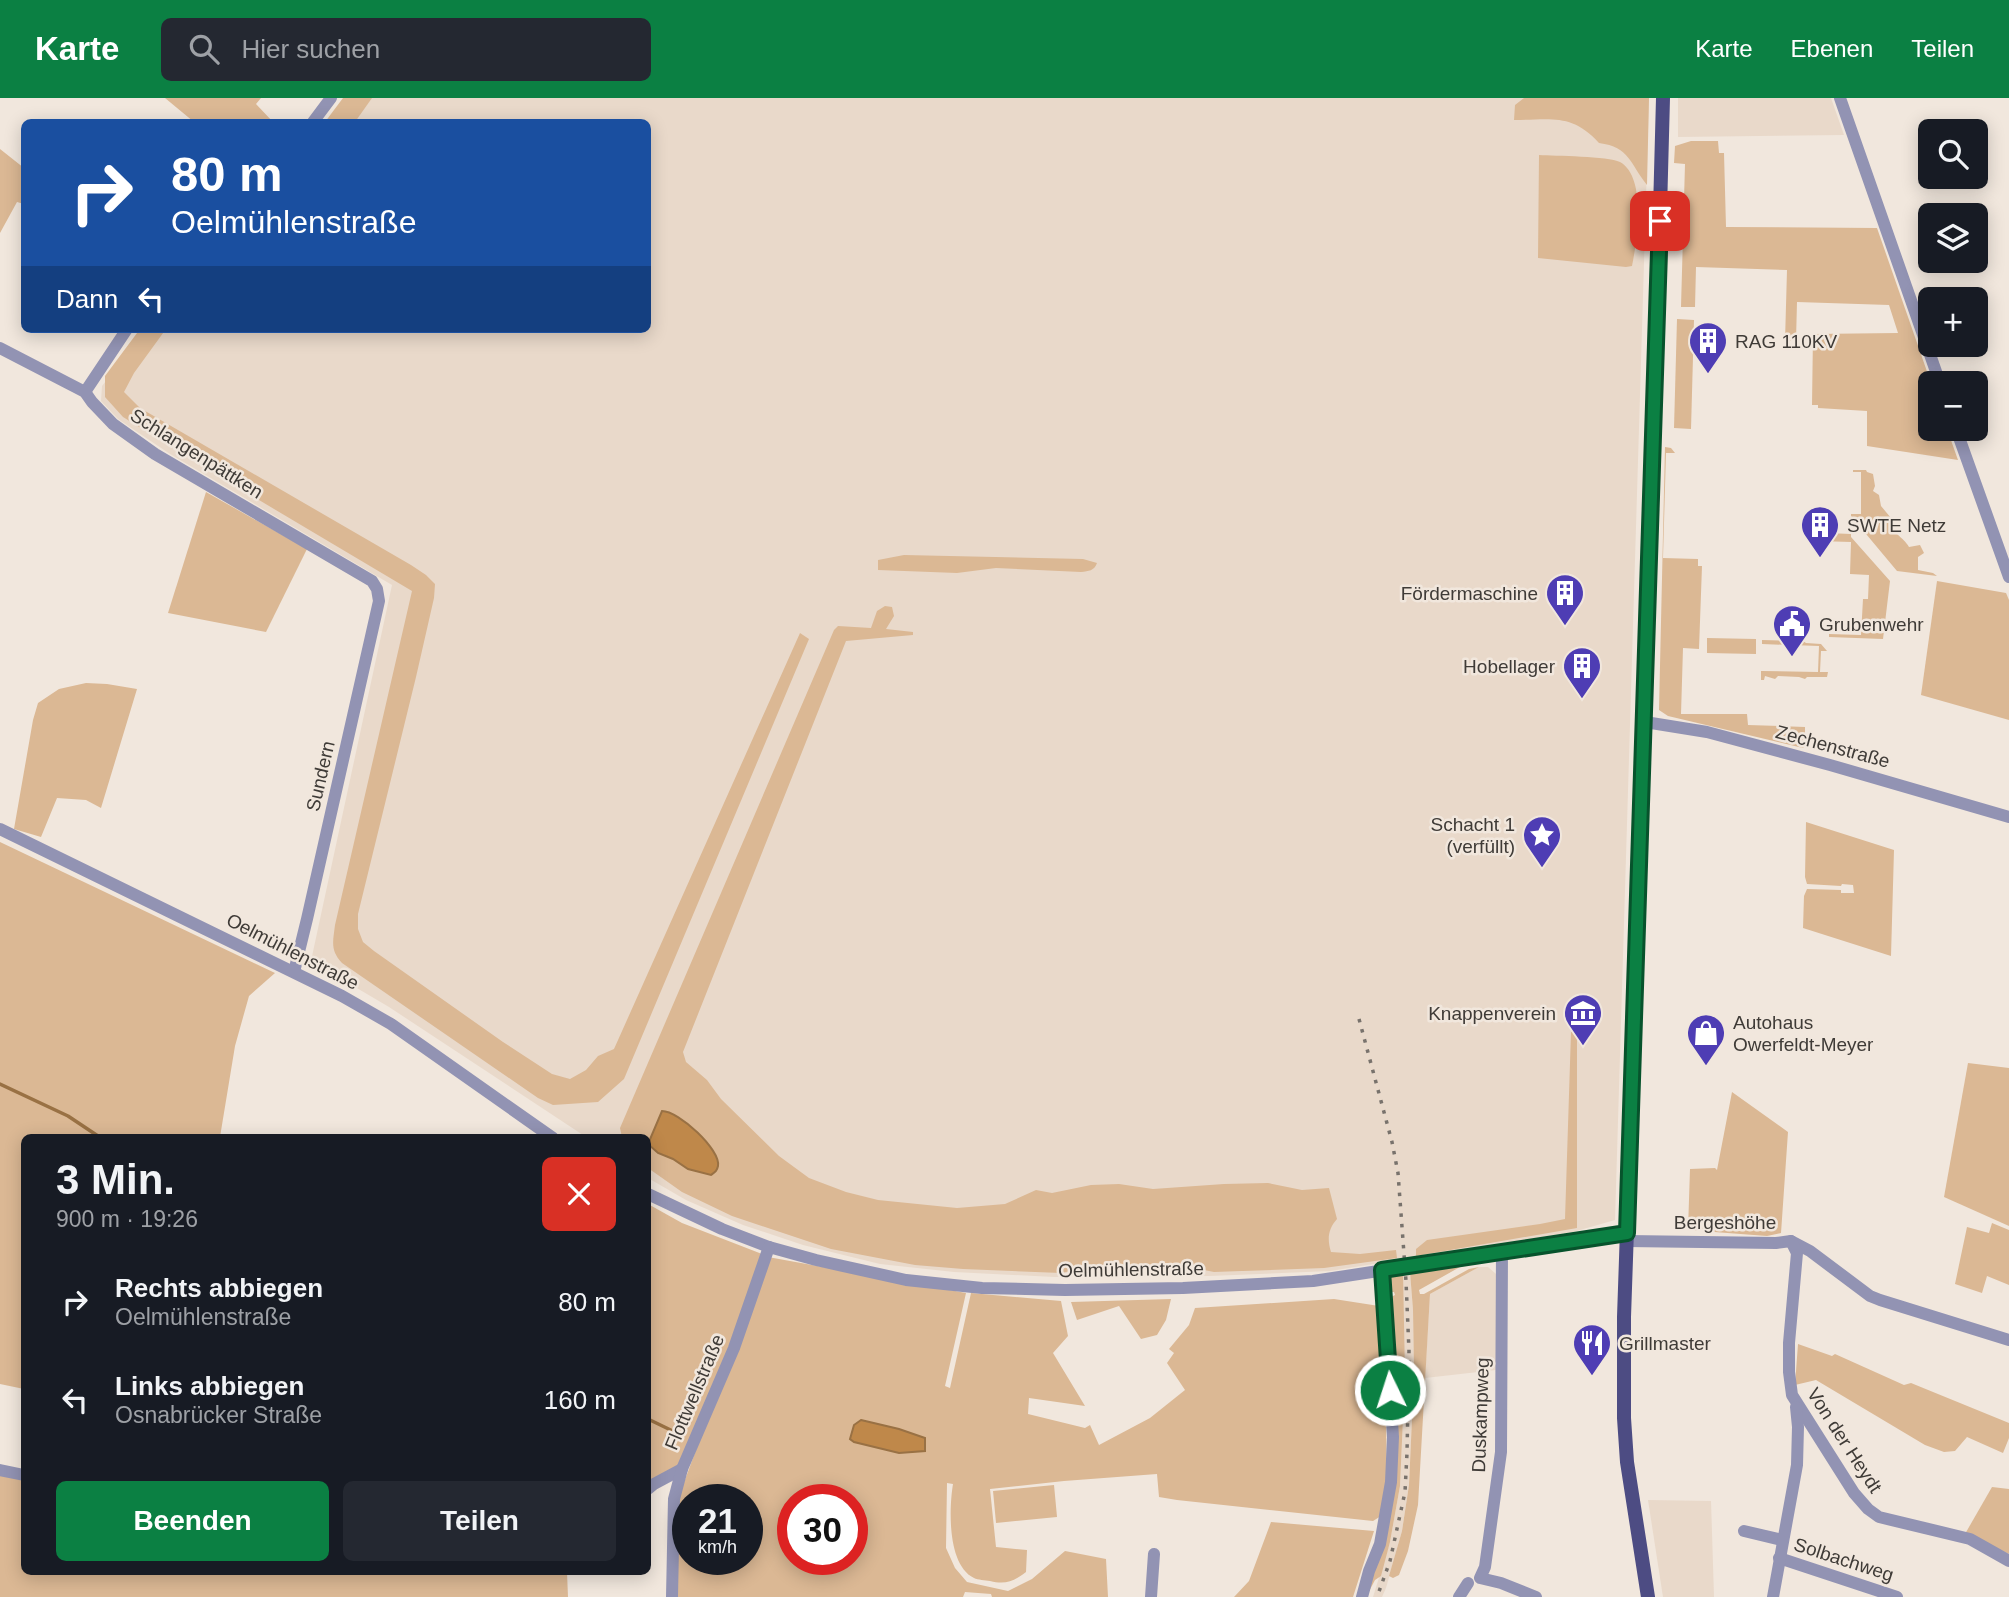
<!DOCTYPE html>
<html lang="de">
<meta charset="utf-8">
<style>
:root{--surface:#171b24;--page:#242831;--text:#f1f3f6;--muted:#9ea1a6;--accent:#0b8043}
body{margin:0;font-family:Arial,sans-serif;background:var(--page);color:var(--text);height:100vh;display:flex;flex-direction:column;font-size:26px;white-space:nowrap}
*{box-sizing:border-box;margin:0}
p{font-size:23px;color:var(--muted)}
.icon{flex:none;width:38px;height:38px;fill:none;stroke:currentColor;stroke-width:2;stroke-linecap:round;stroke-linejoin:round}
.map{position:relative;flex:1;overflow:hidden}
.details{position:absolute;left:21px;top:1036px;width:630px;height:441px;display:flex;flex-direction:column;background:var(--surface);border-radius:10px;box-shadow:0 4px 18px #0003}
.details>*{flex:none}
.guide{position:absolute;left:21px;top:21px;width:630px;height:214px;border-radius:10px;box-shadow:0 4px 18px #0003;background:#1a4fa0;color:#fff;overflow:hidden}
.fabs{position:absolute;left:1918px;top:21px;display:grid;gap:14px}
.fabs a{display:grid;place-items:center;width:70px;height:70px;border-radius:10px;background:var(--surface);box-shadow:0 4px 18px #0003;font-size:35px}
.speed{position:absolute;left:672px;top:1386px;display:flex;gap:14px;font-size:35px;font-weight:700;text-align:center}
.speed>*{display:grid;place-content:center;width:91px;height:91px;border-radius:50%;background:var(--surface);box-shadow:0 4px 18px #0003;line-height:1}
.speed small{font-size:18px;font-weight:400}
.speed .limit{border:10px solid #d22;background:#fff;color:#111}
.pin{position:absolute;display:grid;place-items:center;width:60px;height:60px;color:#fff;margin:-30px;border-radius:14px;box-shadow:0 4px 10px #0006}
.me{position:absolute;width:77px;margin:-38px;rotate:356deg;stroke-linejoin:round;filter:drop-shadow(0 0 5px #0008)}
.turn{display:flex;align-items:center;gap:24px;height:147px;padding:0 35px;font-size:32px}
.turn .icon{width:91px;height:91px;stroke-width:2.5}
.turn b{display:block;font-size:49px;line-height:60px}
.then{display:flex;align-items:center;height:66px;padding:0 35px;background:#0003;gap:14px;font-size:26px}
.round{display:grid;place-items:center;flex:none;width:74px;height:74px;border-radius:10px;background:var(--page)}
.headline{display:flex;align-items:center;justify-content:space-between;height:119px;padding:0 35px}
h1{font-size:42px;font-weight:800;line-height:52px}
.primary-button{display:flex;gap:14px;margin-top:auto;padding:14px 35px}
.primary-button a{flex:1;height:80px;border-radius:10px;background:var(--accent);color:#fff;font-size:28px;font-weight:800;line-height:80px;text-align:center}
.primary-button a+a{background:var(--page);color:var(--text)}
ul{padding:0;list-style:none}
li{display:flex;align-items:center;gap:21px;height:98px;padding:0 35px}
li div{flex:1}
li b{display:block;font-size:26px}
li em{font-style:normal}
header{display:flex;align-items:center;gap:42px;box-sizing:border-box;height:98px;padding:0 35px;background:var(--accent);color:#fff}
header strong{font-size:33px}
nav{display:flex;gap:38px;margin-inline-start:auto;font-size:24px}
.search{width:490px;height:63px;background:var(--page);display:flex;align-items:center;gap:18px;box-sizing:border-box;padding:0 24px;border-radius:10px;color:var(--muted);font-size:26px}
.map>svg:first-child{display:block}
.built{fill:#e9d9ca}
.green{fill:#dbb894;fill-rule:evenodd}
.water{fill:#bf884a;stroke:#997144;stroke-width:2}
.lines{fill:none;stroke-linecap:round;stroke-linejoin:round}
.stream{stroke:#997144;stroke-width:3.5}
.minor{stroke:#9293b3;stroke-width:12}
.major{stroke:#4d4c83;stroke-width:14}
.rail{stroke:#78726c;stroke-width:3.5;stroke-dasharray:3.5 7;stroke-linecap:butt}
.route-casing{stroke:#07532c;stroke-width:18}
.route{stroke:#0b8043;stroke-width:12}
.labels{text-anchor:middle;stroke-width:5;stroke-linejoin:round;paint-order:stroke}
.poi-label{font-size:19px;fill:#3f3b37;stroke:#f1e7dd;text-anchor:start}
.street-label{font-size:19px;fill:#3f3b37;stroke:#f1e7dd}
</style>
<header>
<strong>Karte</strong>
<div class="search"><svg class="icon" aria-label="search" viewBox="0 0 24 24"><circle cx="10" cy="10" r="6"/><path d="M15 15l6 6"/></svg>Hier suchen</div>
<nav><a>Karte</a><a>Ebenen</a><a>Teilen</a></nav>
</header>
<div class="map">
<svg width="2009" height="1499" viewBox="0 0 2009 1499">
<rect width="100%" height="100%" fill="#f1e7dd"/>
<g class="built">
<path d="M 356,0 L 1649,0 L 1615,1122 L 1573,1134 L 1330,1173 L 1209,1178 L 1054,1179 L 954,1174 L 880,1166 L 803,1147 L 743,1127 L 686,1102 L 648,1080 L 648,1040 L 586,1039 L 389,909 L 311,863 L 392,487 L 170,356 L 118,321 L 101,303 L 102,288 L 146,231 L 648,231 L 648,24 L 337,24 Z"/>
<path d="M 1678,0 L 1831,0 L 1844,37 L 1678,39 Z"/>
<path d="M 1479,1169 L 1488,1169 L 1496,1176 L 1496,1272 L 1425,1280 L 1430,1196 Z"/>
<path d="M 1410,1174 L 1413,1212 L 1414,1276 L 1409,1387 L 1402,1433 L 1386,1490 L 1382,1499 L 1373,1499 L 1390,1444 L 1400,1388 L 1405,1276 L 1401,1176 Z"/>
<path d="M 1648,1402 L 1711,1403 L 1714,1499 L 1663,1499 Z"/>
</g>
<g class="green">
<path d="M 165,0 L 261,0 L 256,6 L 273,24 L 194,24 Z"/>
<path d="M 343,0 L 372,0 L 355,24 L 325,24 Z"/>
<path d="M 1524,0 L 1649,0 L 1647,87 C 1630,66 1630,49 1599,45 C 1572,15 1551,22 1514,22 L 1515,7 Z"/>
<path d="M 1691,43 L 1718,43 L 1719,55 L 1724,55 L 1726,129 L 1877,130 L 1931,285 L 1930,331 L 1947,331 L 1958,362 L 1867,348 L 1867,313 L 1818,310 L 1818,307 L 1812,307 L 1813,236 L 1898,235 L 1889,207 L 1797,204 L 1796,243 L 1785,243 L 1787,172 L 1696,169 L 1695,209 L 1681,209 L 1685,66 L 1674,65 L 1675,48 Z"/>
<path d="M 0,51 L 24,70 L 24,106 L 17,104 L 0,135 Z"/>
<path d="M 1539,57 C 1555,58 1608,58 1620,64 C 1647,79 1637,143 1632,168 L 1626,169 L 1538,160 Z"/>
<path d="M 1677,221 L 1694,222 L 1691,331 L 1674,330 Z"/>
<path d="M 140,231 L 166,231 L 134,275 L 124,294 L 140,310 L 411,467 L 426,477 L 435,486 L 434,500 L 416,579 L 358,816 L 358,831 L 363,844 L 374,853 L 503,944 L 552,976 L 570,981 L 586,972 L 598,958 L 614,951 L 800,535 L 809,541 L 624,981 L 598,1004 L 553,1007 L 538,1000 L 342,865 C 330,852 333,844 335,827 L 412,493 L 232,386 L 123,319 L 105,299 L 105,278 Z"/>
<path d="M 1665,349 L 1671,350 L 1675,355 L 1666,355 L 1663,460 L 1698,461 L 1698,468 L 1702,468 L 1699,551 L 1683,550 L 1681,616 L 1747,616 L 1748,627 L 1805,629 L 1805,636 L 1808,640 L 1806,647 L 1803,650 L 1668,618 L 1659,612 Z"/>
<path d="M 1853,372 L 1866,372 L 1867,374 L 1873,376 L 1875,388 L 1873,393 L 1879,397 L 1881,408 L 1891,420 C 1889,435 1903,438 1909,449 L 1920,447 L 1924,455 L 1918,459 L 1918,472 L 1933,475 L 1937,478 L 1897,473 L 1851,418 L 1851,416 L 1861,416 L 1861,374 L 1853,374 Z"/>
<path d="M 206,394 L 307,451 L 266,534 L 168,515 Z"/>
<path d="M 1819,409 L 1828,409 L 1827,435 L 1851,436 L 1851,439 L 1890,483 L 1883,541 L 1829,539 L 1829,536 L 1861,537 L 1863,501 L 1868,501 L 1869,477 L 1850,476 L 1851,444 L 1818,443 Z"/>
<path d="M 904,457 L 1083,461 L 1097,465 C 1094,473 1089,473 1081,474 L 996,470 L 957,475 L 878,472 L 878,462 Z"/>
<path d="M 1937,483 L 2006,495 L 2009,502 L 2009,622 L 1921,597 Z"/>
<path d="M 885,508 L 892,509 L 894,518 L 886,531 L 913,534 L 913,537 L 846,543 L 683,954 L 686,964 L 707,982 L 721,1001 L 779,1058 L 809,1080 L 846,1094 L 878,1102 L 957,1110 L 1005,1106 L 1036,1092 L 1052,1095 L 1091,1087 L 1119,1086 L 1153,1091 L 1224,1086 L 1268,1085 L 1302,1092 L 1329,1090 L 1337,1121 C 1328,1131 1327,1141 1331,1154 L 1360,1156 L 1396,1152 L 1397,1160 L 1324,1170 L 1214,1174 L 1199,1171 L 1076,1172 L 1061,1175 L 963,1171 L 915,1167 L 831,1151 L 732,1118 L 682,1094 L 648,1070 L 648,1040 L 622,1039 L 620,1030 L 834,532 L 838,528 L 871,530 L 877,513 Z"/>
<path d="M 1707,540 L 1756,541 L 1756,556 L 1707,555 Z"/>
<path d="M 1762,542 L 1803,543 L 1806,545 L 1821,546 L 1827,553 L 1821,553 L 1820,574 L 1828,574 L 1827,579 L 1807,579 L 1805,581 L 1799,579 L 1778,578 L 1775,581 L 1765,578 L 1764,582 L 1761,582 L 1761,573 L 1818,574 L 1819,548 L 1762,546 Z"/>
<path d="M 86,585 L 107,586 L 137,591 L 101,710 L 86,702 L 57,700 L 41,739 L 14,731 L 33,622 L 38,605 L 59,591 Z"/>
<path d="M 1806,724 L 1894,752 L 1891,858 L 1803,830 L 1804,798 L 1807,791 L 1841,792 L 1841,795 L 1854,795 L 1853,787 L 1842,786 L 1841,788 L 1807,786 L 1805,779 Z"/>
<path d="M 0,744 L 275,875 L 249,898 L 235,948 L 220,1039 L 24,1040 L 24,1291 L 0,1286 Z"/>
<path d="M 1574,933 L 1577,934 L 1577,1130 L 1416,1158 L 1416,1151 L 1427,1142 L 1540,1126 L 1565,1121 L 1571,934 Z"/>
<path d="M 1968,965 L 2009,970 L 2009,1128 L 1944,1099 Z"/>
<path d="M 1732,994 L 1788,1034 L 1781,1135 L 1767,1138 L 1688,1132 L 1690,1071 L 1715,1070 L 1717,1072 Z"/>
<path d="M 648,1106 L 682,1125 L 762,1156 L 733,1247 L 680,1368 L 648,1386 Z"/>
<path d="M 1992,1125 L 2009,1132 L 2009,1187 L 1987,1178 L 1982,1195 L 1955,1186 L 1967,1129 L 1989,1135 Z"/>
<path d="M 768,1159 L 966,1195 L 945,1288 L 950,1290 L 971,1195 L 1061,1203 L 1068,1238 L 1053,1255 L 1085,1308 L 1029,1300 L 1028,1316 L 1085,1330 L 1090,1327 L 1099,1347 L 1150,1320 L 1185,1292 L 1167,1265 L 1174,1255 L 1169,1251 L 1189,1227 L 1195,1210 L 1334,1201 L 1379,1208 L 1386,1327 L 1387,1381 L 1381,1418 L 1373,1423 L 1177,1402 L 1159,1399 L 1157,1376 L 1064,1383 L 990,1391 L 996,1449 L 1027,1452 L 1026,1474 C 1014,1483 1006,1487 990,1483 C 985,1482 978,1482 974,1480 C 947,1467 949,1410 953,1386 L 947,1385 L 946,1450 L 955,1470 L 967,1484 L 1008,1493 L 1032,1481 L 1065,1453 L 1106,1461 L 1108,1499 L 992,1499 L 991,1496 L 965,1494 L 963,1499 L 676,1499 L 680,1395 ZM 688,1402 L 747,1402 L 747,1461 L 688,1461 ZM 793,1402 L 852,1402 L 852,1461 L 793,1461 Z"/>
<path d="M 1467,1165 L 1419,1192 L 1420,1196 L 1424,1196 L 1469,1171 L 1479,1169 L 1430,1196 L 1418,1407 L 1408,1453 L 1399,1477 L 1393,1480 L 1389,1478 L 1402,1433 L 1409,1387 L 1414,1276 L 1413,1212 L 1410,1174 Z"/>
<path d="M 1403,1174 L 1405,1276 L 1400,1388 L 1390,1444 L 1381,1478 L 1375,1482 L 1366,1499 L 1392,1405 L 1389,1200 L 1395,1197 L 1394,1194 L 1389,1194 L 1387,1184 L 1393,1176 Z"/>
<path d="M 1171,1201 L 1166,1222 L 1157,1237 L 1141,1241 L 1119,1208 L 1077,1222 L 1071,1204 Z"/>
<path d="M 1798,1246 L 1832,1258 L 1835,1256 L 1904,1287 L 1911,1285 L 2009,1325 L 2009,1340 L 2003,1355 L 1967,1339 L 1955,1353 L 1944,1354 L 1925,1347 L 1816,1282 L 1795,1287 Z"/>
<path d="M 0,1377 L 24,1382 L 24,1474 L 567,1474 L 568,1499 L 0,1499 Z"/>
<path d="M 1054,1387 L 1057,1419 L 996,1425 L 993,1393 Z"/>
<path d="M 1992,1389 L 2009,1391 L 2009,1456 L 1965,1436 Z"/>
<path d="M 1271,1424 L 1374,1433 L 1353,1499 L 1234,1499 L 1249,1483 Z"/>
</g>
<g class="water">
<path d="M 662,1013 C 679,1013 721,1052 718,1068 C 717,1073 715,1074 711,1077 L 688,1071 L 673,1061 L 658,1055 L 648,1046 Z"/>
<path d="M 861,1322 L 899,1331 L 925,1340 L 925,1353 L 899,1355 L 854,1344 L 850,1341 L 854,1327 Z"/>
</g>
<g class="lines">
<g class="stream">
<path d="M 0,986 L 68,1018 L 101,1040"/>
<path d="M 648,1321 L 681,1337"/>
</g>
<g class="minor">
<path d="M 1840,0 L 1940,285"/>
<path d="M 313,24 L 331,0"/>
<path d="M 0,250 L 85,294 L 92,304 L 113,326 L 155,356 L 372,483 L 377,491 L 379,503 L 307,821 L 294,874"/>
<path d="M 85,294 L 127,231"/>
<path d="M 1956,331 L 2009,479"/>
<path d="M 1645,624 L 1707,634 L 1830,667 L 2009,719"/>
<path d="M 0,731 L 342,898 L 391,926 L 553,1040"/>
<path d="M 648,1096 L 722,1131 L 769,1149 L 816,1162 L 906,1182 L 982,1190 L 1065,1192 L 1183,1190 L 1313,1183 L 1627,1135"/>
<path d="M 1627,1143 L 1776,1145 L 1791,1143 L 1810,1153 L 1870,1198 L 1880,1202 L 2009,1242"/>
<path d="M 1791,1143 L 1797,1155 L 1789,1245 L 1789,1274 L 1792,1297 L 1854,1395 L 1868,1411 L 1879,1419 L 1970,1441 L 2009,1463"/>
<path d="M 1502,1154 L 1501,1354 L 1485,1469 L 1480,1480 L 1501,1485 L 1536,1499"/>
<path d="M 0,1372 L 24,1377"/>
<path d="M 648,1391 L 654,1386 L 682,1371"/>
<path d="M 1744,1433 L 1782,1442"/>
<path d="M 1779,1460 L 1897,1499"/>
<path d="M 672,1499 L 674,1401 L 682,1371 L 734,1250 L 769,1149"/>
<path d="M 1151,1499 L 1154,1456"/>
<path d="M 1362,1499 L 1369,1473 L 1380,1446 L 1391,1384 L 1393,1339 L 1382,1172"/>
<path d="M 1459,1499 L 1468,1485"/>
<path d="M 1773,1499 L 1797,1367 L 1798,1329 L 1796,1309"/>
</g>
<path class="major" d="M 1648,1499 L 1627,1364 L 1624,1320 L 1624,1219 L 1653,375 L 1663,0"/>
<path class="rail" d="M 1359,921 L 1392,1044 L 1398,1075 L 1406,1183 L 1409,1253 L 1407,1355 L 1405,1394 L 1390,1463 L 1377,1499"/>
</g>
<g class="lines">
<defs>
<path id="route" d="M 1390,1292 L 1382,1172 L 1627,1135 L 1660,123"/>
</defs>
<use href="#route" class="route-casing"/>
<use href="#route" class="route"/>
</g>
<defs>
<symbol id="building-pin" viewBox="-11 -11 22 30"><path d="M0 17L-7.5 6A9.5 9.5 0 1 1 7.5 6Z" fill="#4e3db4" stroke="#f1e7dd"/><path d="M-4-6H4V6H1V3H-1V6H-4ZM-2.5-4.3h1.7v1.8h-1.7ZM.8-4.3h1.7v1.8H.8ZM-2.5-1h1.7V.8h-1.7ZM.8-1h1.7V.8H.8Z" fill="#fff"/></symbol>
<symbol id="civic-pin" viewBox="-11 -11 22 30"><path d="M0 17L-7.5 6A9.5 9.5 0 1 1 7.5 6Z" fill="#4e3db4" stroke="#f1e7dd"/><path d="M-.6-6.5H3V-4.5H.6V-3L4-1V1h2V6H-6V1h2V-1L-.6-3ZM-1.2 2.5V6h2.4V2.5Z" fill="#fff"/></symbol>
<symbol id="sight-pin" viewBox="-11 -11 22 30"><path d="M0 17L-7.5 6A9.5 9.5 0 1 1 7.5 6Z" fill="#4e3db4" stroke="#f1e7dd"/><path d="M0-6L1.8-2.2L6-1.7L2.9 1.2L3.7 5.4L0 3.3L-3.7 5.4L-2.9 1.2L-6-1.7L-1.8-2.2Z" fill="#fff"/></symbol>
<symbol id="museum-pin" viewBox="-11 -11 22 30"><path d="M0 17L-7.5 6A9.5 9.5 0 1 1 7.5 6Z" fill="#4e3db4" stroke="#f1e7dd"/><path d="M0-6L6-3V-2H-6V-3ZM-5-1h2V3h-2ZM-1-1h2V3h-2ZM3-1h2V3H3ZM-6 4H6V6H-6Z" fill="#fff"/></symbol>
<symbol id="shop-pin" viewBox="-11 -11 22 30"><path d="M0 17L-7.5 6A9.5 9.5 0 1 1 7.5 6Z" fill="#4e3db4" stroke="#f1e7dd"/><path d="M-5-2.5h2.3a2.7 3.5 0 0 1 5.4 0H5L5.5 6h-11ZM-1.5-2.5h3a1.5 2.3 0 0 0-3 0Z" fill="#fff"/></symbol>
<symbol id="restaurant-pin" viewBox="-11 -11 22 30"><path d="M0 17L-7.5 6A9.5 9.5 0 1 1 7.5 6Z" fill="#4e3db4" stroke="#f1e7dd"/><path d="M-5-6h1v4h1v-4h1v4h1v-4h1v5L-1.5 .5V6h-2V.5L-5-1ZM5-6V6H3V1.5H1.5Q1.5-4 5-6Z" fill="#fff"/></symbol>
</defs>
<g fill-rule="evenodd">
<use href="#building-pin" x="1686" y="221" width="44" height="60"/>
<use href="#building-pin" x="1798" y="405" width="44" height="60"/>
<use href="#building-pin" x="1543" y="473" width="44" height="60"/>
<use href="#civic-pin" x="1770" y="504" width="44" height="60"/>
<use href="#building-pin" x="1560" y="546" width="44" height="60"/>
<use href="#sight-pin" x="1520" y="715" width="44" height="60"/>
<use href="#museum-pin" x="1561" y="893" width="44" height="60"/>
<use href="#shop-pin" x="1684" y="913" width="44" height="60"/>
<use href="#restaurant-pin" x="1570" y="1223" width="44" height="60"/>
</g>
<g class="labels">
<g class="poi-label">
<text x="1735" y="250">RAG 110KV</text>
<text x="1847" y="434">SWTE Netz</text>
<text x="1538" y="502" text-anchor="end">Fördermaschine</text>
<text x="1819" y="533">Grubenwehr</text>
<text x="1555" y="575" text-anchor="end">Hobellager</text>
<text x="1515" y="733" text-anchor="end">Schacht 1<tspan x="1515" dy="22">(verfüllt)</tspan></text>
<text x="1556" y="922" text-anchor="end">Knappenverein</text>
<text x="1733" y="931">Autohaus<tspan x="1733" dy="22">Owerfeldt-Meyer</tspan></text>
<text x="1619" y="1252">Grillmaster</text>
</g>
<g class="street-label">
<text transform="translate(197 355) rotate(32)" y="7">Schlangenpättken</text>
<text transform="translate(1833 648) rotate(15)" y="7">Zechenstraße</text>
<text transform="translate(320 678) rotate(-77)" y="7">Sundern</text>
<text transform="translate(293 853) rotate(27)" y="7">Oelmühlenstraße</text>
<text x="1725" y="1131">Bergeshöhe</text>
<text transform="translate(1131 1171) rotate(-1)" y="7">Oelmühlenstraße</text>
<text transform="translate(694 1294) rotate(-67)" y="7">Flottwellstraße</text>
<text transform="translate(1480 1317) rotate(-88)" y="7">Duskampweg</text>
<text transform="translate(1845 1342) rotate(57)" y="7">Von der Heydt</text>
<text transform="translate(1844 1461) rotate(18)" y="7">Solbachweg</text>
</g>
</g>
</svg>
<div class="fabs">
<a><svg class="icon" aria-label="search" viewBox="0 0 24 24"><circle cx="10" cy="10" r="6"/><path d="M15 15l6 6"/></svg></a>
<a><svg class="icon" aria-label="layers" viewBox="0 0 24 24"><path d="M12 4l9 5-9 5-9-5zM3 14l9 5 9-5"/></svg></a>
<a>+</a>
<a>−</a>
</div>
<div class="speed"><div>21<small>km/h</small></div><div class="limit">30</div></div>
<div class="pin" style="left:1660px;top:123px;background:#d93025"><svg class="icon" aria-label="arrive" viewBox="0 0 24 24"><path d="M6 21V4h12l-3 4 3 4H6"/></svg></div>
<svg class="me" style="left:1390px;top:1292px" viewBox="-20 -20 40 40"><circle r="17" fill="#0b8043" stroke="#fff" stroke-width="3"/><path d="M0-11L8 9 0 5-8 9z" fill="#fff"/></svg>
<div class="guide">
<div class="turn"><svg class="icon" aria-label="right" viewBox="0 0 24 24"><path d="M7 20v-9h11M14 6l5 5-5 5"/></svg><div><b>80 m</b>Oelmühlenstraße</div></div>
<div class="then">Dann<svg class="icon" aria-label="left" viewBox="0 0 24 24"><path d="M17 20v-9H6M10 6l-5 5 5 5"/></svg></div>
</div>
<section class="details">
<div class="headline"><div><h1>3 Min.</h1><p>900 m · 19:26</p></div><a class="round" style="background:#d93025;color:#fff"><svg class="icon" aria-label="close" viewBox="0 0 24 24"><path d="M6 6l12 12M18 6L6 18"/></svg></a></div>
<ul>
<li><svg class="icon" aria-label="right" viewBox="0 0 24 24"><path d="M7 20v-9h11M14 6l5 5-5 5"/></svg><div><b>Rechts abbiegen</b><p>Oelmühlenstraße</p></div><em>80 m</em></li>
<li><svg class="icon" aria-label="left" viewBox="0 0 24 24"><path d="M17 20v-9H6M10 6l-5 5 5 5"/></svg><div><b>Links abbiegen</b><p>Osnabrücker Straße</p></div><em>160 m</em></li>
</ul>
<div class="primary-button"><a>Beenden</a><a>Teilen</a></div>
</section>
</div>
